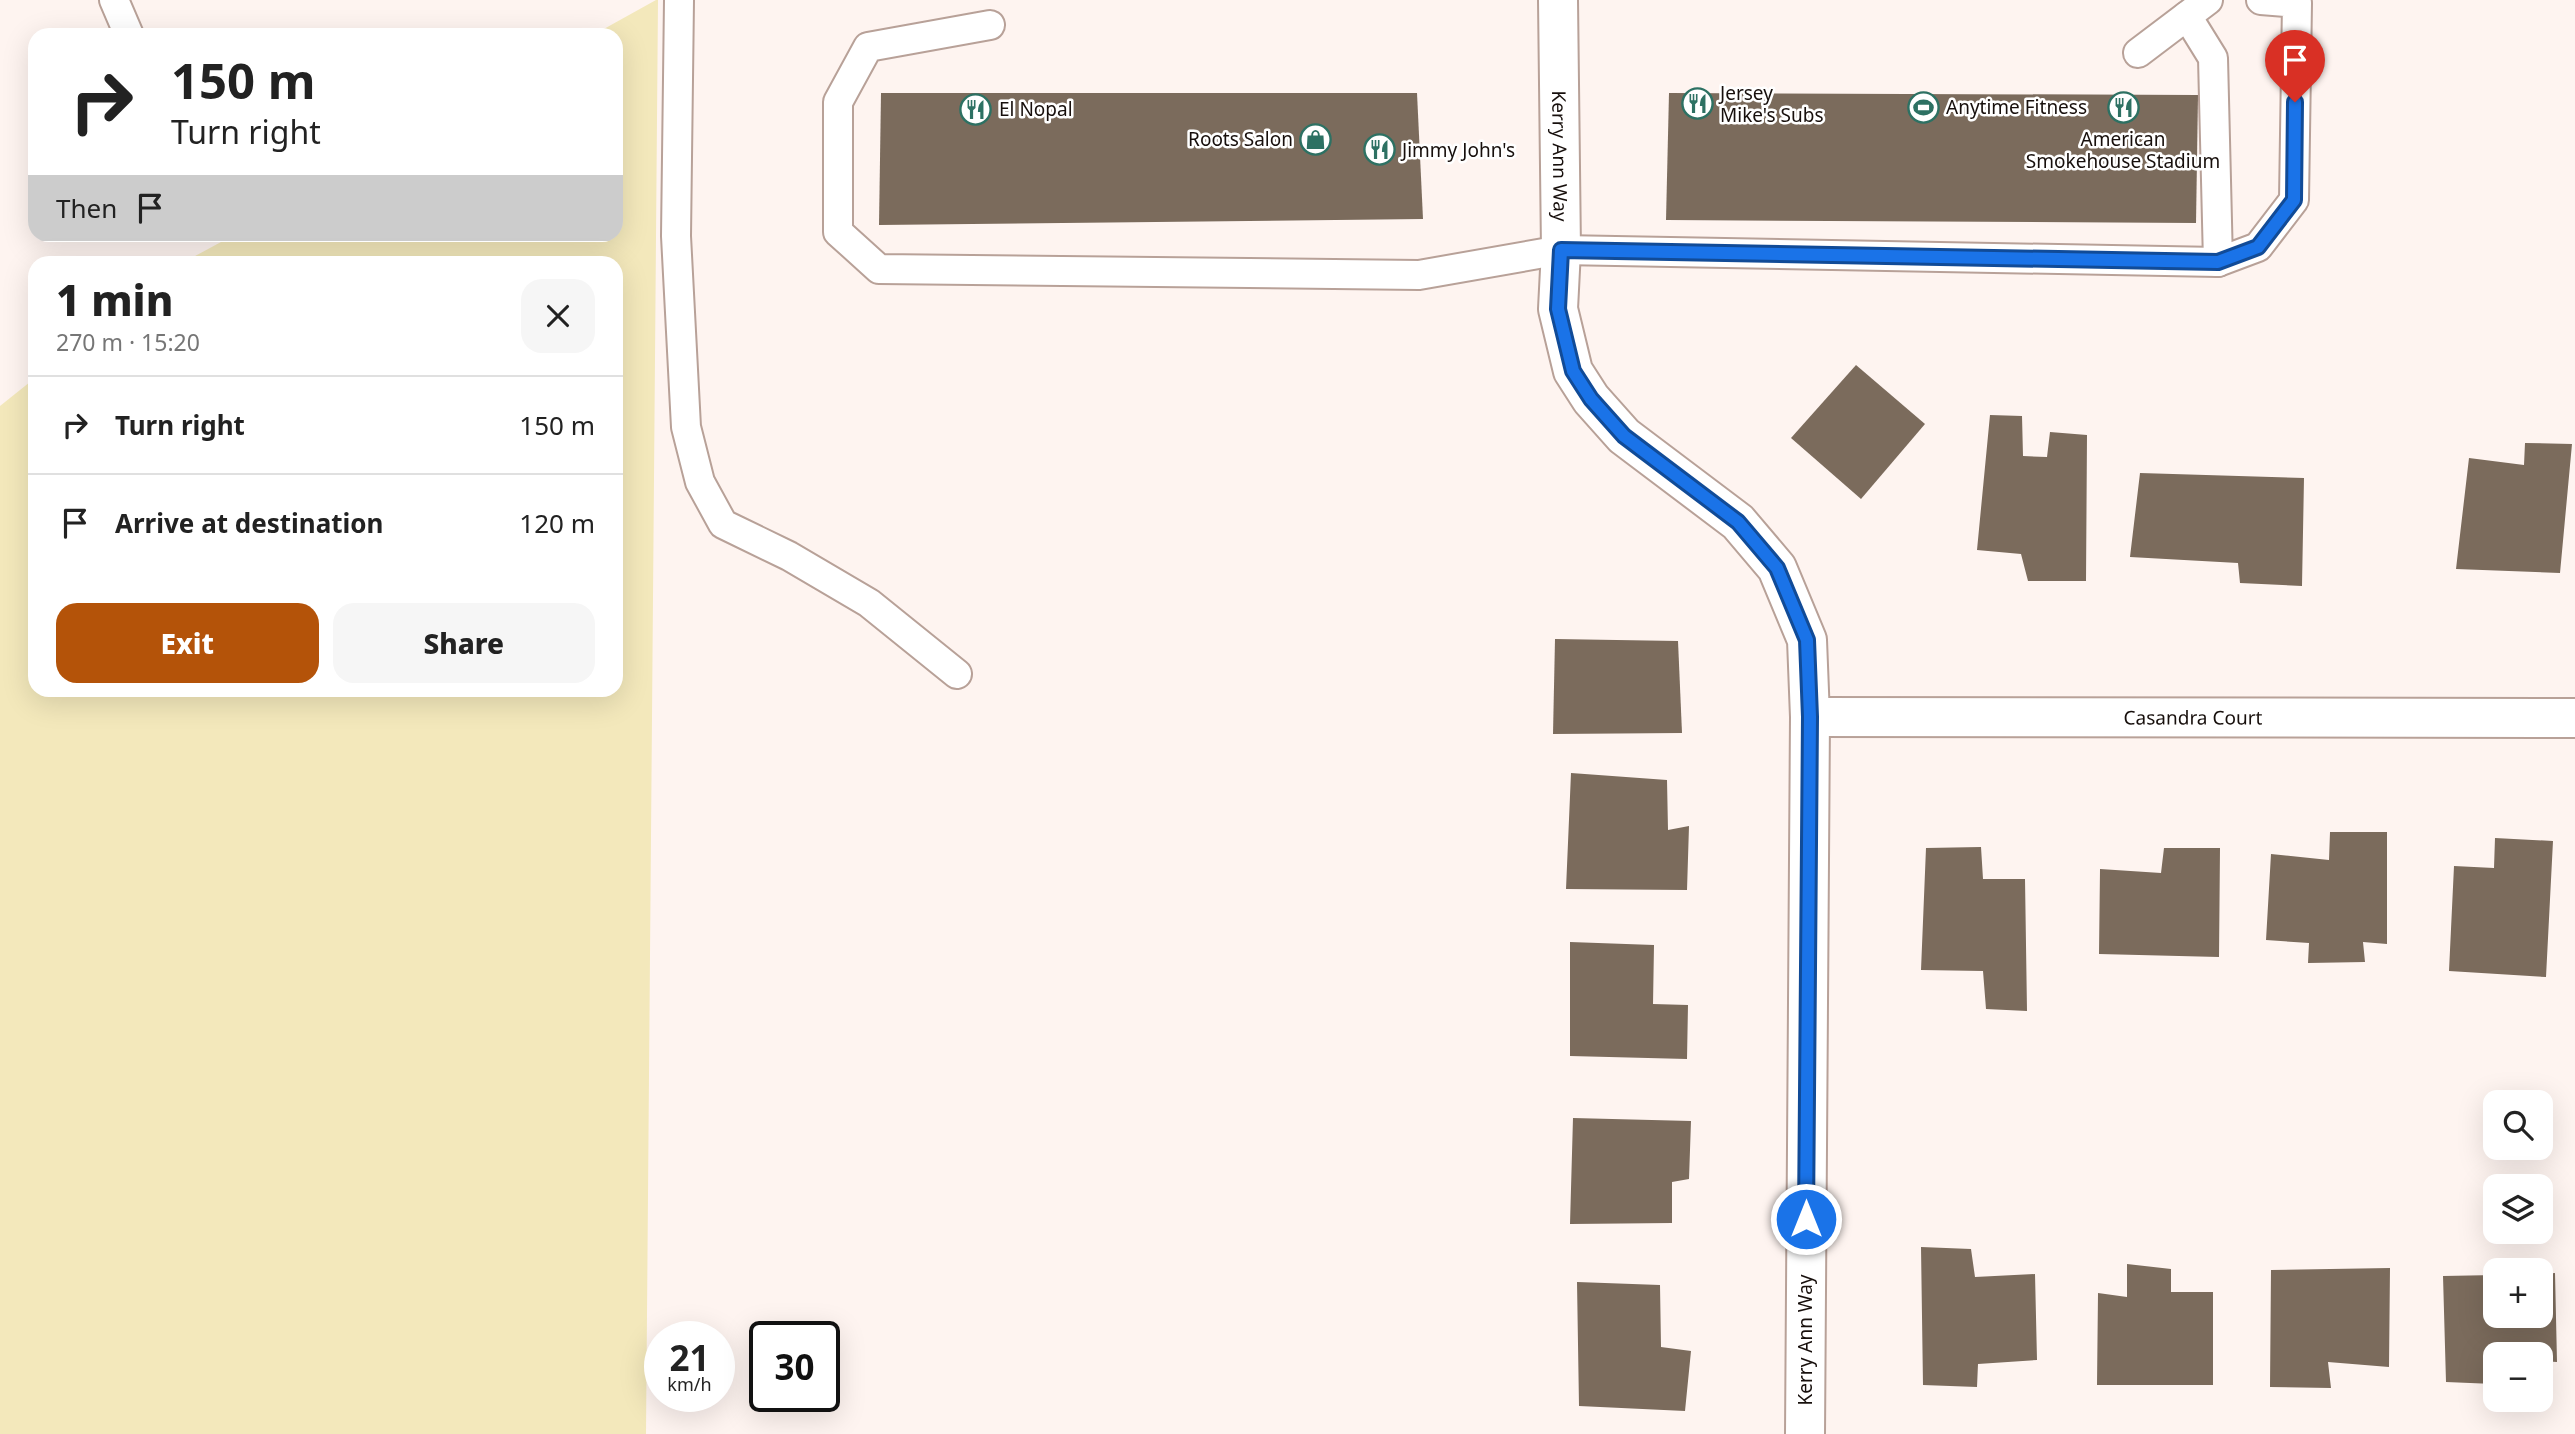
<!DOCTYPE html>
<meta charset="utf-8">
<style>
:root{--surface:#fff;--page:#f6f6f6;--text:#222;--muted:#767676;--line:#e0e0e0;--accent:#b45309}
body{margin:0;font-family:"Noto Sans",sans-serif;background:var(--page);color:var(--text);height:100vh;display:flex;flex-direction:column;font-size:26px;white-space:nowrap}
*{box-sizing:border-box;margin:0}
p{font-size:23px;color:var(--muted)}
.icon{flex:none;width:38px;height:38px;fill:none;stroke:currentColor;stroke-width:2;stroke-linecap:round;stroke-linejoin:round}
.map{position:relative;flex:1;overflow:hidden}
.details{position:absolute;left:28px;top:256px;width:595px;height:441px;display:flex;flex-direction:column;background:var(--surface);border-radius:21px;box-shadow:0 7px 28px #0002}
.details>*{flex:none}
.guide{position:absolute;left:28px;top:28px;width:595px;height:214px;border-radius:21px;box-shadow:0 7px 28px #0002;background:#fff;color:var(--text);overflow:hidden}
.controls{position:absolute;left:2483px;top:1090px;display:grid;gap:14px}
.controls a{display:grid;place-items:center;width:70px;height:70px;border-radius:14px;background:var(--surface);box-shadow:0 7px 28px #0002;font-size:35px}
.speed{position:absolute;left:644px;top:1321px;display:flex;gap:14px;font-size:35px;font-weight:700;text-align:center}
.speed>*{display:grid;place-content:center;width:91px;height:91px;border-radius:50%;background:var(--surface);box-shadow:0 7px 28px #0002;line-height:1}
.speed small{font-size:18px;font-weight:400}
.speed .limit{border:4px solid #111;border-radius:10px;background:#fff;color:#111}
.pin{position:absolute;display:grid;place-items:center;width:60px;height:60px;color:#fff;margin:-72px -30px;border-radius:50% 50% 50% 0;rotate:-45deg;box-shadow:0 0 7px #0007}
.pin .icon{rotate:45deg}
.me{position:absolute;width:77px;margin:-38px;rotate:0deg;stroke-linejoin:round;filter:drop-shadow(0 0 5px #0008)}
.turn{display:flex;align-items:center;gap:24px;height:147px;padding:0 28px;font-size:32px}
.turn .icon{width:91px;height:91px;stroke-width:2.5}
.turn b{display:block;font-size:49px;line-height:60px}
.then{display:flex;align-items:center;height:66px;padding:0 28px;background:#0003;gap:14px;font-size:26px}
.round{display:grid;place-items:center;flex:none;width:74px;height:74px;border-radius:21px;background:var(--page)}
.headline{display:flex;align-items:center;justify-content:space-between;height:119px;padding:0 28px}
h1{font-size:42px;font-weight:800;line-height:52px}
.cta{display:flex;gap:14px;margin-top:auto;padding:14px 28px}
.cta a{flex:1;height:80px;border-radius:21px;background:var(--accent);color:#fff;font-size:28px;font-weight:800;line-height:80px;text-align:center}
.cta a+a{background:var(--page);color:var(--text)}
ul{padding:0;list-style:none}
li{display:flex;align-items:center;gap:21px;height:98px;padding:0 28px;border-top:2px solid var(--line)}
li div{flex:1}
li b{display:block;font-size:26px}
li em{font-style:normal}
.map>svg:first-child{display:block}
.green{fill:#f3e8bb}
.building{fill:#7b6b5c}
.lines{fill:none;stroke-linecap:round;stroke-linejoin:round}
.lane-casing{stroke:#b8a198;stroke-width:32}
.street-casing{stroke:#b8a198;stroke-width:42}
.lane{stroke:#fff;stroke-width:28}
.street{stroke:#fff;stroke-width:38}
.route-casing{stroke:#114b97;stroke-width:18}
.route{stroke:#1a73e8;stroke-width:12}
.labels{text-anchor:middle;stroke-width:5;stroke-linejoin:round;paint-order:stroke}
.poi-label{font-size:19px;fill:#170f0c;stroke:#fff;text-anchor:start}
.street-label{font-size:19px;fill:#170f0c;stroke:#fff}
</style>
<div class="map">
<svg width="2575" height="1434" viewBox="0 0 2575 1434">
<rect width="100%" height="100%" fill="#fef4f0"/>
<path class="green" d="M 656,0 L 658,0 L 646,1434 L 0,1434 L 0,406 L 35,378 L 35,690 L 616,690 L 616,262 L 184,262 L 234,235 L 616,234 L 616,35 L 593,35 Z"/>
<g class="building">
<path d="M 881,93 L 1417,93 L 1423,219 L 879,225 Z"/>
<path d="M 1669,93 L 2198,95 L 2196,223 L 1666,220 Z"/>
<path d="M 1856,365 L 1925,424 L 1861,499 L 1791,438 Z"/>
<path d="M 1990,415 L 2022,416 L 2023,456 L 2047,457 L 2050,432 L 2087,435 L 2086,581 L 2028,581 L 2021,554 L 1977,550 Z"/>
<path d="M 2525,443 L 2572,444 L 2560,573 L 2456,569 L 2469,458 L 2524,465 Z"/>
<path d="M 2140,473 L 2304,478 L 2302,586 L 2240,583 L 2238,563 L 2130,557 Z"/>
<path d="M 1555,639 L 1678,641 L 1682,733 L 1553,734 Z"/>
<path d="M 1571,773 L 1667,780 L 1668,830 L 1689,826 L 1687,890 L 1566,889 Z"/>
<path d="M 2330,832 L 2387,832 L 2387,944 L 2363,942 L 2365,962 L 2308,963 L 2309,943 L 2266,940 L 2271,854 L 2329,860 Z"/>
<path d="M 2495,838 L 2553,841 L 2546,977 L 2449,971 L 2454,866 L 2494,868 Z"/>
<path d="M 1981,847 L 1983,879 L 2025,879 L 2027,1011 L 1986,1009 L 1983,971 L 1921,970 L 1926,848 Z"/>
<path d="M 2164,848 L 2220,848 L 2219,957 L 2099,954 L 2100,869 L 2161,873 Z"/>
<path d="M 1570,942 L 1654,945 L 1653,1004 L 1688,1005 L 1687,1059 L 1570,1056 Z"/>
<path d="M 1573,1118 L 1691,1121 L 1689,1179 L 1672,1182 L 1672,1223 L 1570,1224 Z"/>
<path d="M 1921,1247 L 1971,1249 L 1975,1277 L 2035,1274 L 2037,1360 L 1978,1364 L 1977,1387 L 1923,1385 Z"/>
<path d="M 2127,1264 L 2171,1269 L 2171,1292 L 2213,1292 L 2213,1385 L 2097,1385 L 2098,1293 L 2127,1297 Z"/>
<path d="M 2390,1268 L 2389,1367 L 2328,1362 L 2331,1388 L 2270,1387 L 2271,1270 Z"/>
<path d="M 2555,1273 L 2557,1362 L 2541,1361 L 2541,1354 L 2496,1354 L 2494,1384 L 2446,1382 L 2443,1276 L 2496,1275 L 2496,1316 L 2541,1316 L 2541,1274 Z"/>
<path d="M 1577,1282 L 1660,1285 L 1661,1347 L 1691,1351 L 1685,1411 L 1579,1406 Z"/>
</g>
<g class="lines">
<defs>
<g id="lane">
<path d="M 114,0 L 129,35"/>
<path d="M 679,0 L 676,236 L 686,427 L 700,482 L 723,524 L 789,556 L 869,603 L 957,674"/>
<path d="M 2187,16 L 2213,58 L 2218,262"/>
<path d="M 990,25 L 868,47 L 838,102 L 838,232 L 879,269 L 1419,275 L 1561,250 L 2218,262 L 2258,247 L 2294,200 L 2297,3 L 2261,0"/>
<path d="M 2138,53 L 2208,0"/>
</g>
<g id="street">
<path id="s1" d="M 1558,0 L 1561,250 L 1558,309 L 1573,371 L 1591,399 L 1624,436 L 1738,522 L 1777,568 L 1807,640 L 1810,717 L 1805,1434"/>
<path id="s2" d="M 1810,717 L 2575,718"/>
</g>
</defs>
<use href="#lane" class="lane-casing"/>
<use href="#street" class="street-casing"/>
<use href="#lane" class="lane"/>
<use href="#street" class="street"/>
</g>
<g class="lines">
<defs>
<path id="route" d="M 1806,1219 L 1810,717 L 1807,640 L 1777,568 L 1738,522 L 1624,436 L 1591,399 L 1573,371 L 1558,309 L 1561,250 L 2218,262 L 2258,247 L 2294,200 L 2295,102"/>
</defs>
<use href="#route" class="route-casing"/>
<use href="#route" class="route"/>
</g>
<defs>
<symbol id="restaurant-ring" viewBox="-11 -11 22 22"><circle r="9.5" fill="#fff" stroke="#2d7163" stroke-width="1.5"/><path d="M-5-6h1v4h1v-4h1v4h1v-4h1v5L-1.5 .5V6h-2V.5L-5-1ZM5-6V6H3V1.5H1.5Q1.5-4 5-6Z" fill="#2d7163"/></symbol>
<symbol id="stadium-ring" viewBox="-11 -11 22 22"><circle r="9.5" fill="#fff" stroke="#2d7163" stroke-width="1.5"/><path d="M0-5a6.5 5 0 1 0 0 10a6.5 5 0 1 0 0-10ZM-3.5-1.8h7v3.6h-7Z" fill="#2d7163"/></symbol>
<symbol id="shop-ring" viewBox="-11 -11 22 22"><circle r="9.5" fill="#fff" stroke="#2d7163" stroke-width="1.5"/><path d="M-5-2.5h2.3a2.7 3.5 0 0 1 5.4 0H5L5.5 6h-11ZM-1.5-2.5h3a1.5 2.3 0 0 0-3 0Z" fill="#2d7163"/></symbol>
</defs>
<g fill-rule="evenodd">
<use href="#restaurant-ring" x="1680" y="86" width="35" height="35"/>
<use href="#stadium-ring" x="1906" y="90" width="35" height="35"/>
<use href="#restaurant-ring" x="2106" y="90" width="35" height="35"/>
<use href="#restaurant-ring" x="958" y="92" width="35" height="35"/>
<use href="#shop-ring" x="1298" y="122" width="35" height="35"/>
<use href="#restaurant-ring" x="1362" y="132" width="35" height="35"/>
</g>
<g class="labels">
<g class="poi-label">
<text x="1720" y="100">Jersey<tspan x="1720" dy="22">Mike's Subs</tspan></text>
<text x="1946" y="114">Anytime Fitness</text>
<text x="999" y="116">El Nopal</text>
<text x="1293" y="146" text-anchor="end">Roots Salon</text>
<text x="2123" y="146" text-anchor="middle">American<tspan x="2123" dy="22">Smokehouse Stadium</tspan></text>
<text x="1402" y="157">Jimmy John's</text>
</g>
<g class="street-label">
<text dy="7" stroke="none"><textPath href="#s1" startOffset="156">Kerry Ann Way</textPath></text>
<text dy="7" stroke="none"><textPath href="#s2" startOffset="383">Casandra Court</textPath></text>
<text transform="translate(1805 1340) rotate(-90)" y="7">Kerry Ann Way</text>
</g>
</g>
</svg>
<div class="controls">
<a><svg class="icon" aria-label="search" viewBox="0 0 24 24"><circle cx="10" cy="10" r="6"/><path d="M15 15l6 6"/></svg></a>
<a><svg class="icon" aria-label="layers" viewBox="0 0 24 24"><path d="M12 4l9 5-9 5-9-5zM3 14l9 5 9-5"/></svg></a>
<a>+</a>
<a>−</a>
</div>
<div class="speed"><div>21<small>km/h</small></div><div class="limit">30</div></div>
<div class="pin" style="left:2295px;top:102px;background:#d93025"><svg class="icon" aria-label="arrive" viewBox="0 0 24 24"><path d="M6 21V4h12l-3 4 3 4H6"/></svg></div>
<svg class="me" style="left:1806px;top:1219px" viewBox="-20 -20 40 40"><circle r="17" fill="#1a73e8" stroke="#fff" stroke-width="3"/><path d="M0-11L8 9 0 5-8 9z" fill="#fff"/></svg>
<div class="guide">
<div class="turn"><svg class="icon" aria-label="right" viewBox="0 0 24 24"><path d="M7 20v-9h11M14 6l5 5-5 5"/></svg><div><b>150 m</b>Turn right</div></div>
<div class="then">Then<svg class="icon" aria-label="arrive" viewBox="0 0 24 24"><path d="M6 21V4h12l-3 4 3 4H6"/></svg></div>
</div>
<section class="details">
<div class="headline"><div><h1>1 min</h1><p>270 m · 15:20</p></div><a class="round"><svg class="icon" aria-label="close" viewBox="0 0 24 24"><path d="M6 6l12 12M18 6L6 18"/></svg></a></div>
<ul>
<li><svg class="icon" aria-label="right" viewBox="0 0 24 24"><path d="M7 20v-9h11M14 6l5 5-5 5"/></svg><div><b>Turn right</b></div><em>150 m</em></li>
<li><svg class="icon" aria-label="arrive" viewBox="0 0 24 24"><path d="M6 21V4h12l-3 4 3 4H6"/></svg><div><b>Arrive at destination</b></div><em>120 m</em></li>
</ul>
<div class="cta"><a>Exit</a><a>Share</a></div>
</section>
</div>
